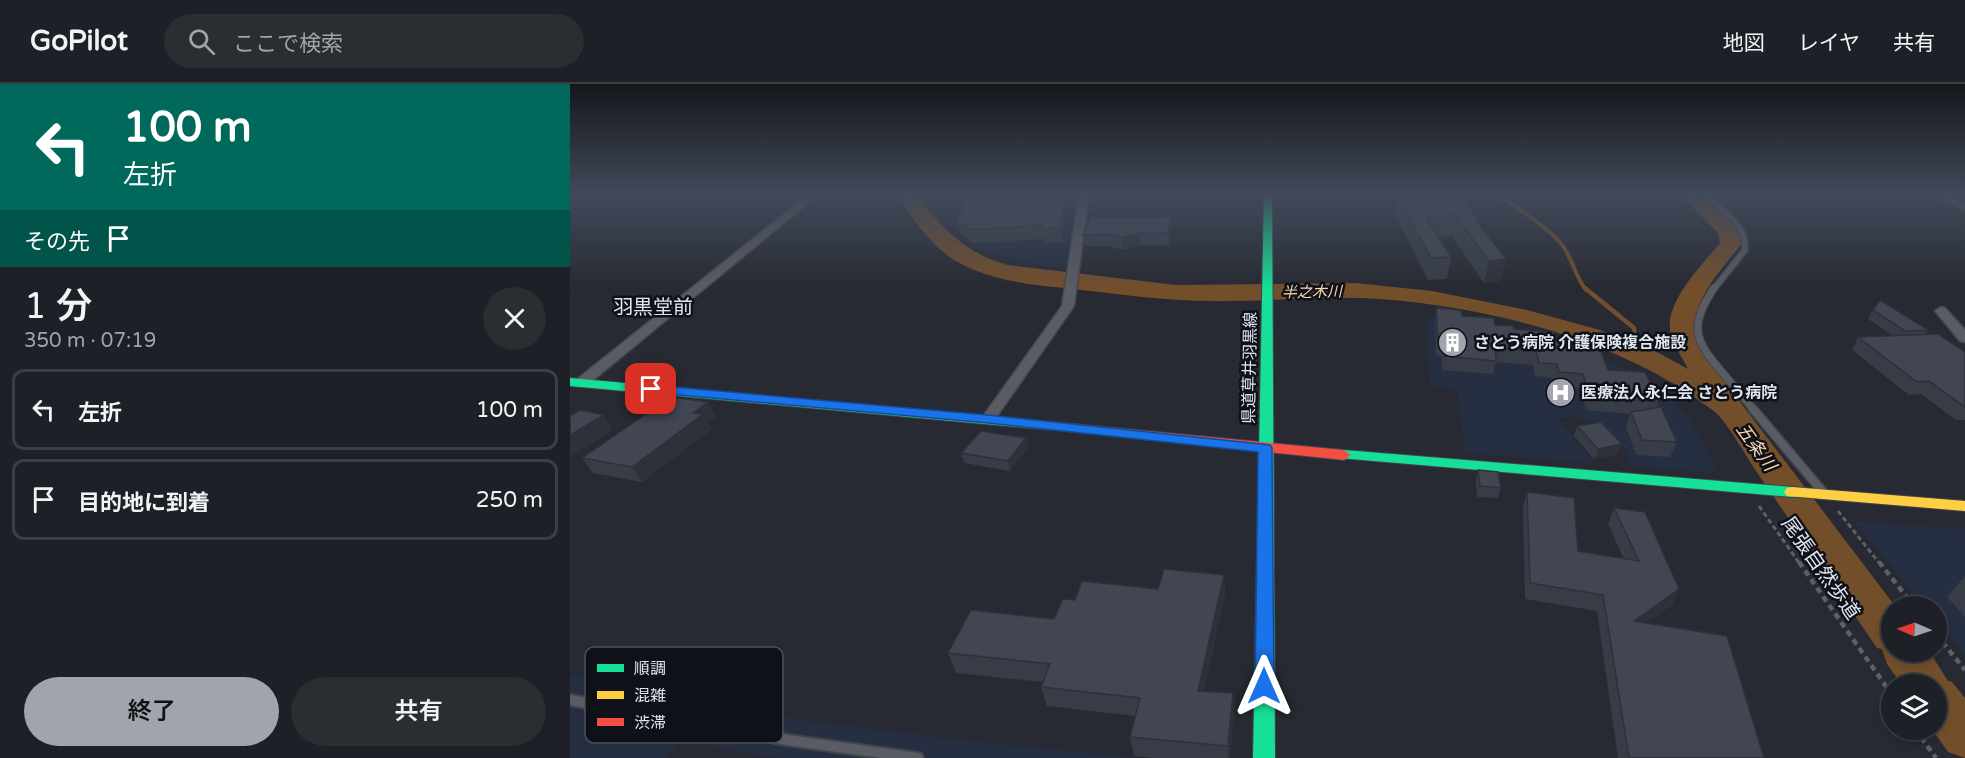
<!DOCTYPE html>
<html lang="ja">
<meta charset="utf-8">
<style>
:root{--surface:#1d2026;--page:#2a2d32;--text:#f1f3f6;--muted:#a0a3a7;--line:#3b3e43;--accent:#9fa4ad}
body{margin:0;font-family:"Varela Round","Noto Sans JP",sans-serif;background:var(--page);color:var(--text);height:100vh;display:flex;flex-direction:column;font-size:22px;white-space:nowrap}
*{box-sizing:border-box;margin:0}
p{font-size:20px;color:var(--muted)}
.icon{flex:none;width:33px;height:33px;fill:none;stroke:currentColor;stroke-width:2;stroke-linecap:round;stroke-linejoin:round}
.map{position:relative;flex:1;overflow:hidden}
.details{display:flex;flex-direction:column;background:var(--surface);width:570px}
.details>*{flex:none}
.top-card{background:#00695c;color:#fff;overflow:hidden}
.needle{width:39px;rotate:272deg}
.controls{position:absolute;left:1311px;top:512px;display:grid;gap:12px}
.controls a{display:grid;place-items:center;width:66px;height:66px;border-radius:50%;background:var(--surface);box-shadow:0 3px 9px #0003,0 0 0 2px var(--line);font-size:30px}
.pin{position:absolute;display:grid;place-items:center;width:51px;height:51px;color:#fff;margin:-26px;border-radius:12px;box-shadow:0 3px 9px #0006}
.me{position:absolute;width:66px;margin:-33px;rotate:0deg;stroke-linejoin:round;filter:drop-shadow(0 0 4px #0008)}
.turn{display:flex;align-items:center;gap:21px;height:126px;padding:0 24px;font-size:27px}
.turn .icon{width:78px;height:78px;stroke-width:2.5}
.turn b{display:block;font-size:42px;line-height:51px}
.then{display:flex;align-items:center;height:57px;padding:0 24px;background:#0003;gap:12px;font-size:22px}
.round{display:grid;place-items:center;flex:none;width:63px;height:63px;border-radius:32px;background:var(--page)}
.summary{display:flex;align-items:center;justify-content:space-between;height:102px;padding:0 24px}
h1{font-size:36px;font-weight:600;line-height:45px}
.action{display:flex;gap:12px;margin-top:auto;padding:12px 24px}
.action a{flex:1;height:69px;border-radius:36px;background:var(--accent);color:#111;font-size:24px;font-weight:600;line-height:69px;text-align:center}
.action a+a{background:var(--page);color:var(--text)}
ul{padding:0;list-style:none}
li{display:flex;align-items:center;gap:18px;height:81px;margin:0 12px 9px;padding:0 12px;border:3px solid var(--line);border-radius:12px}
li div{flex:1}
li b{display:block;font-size:22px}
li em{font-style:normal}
header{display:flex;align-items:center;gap:36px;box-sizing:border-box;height:84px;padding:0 30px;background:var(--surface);border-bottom:2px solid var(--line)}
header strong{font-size:28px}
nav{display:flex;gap:33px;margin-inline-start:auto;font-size:21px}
.search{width:420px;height:54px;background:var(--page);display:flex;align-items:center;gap:15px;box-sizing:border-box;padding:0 21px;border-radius:33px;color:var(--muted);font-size:22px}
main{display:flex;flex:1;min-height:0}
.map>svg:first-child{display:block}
.built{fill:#262e42}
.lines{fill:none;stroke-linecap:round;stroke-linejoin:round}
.stream-far1{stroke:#734e2b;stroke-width:4}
.stream{stroke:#734e2b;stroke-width:4.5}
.river{fill:#734e2b;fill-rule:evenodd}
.lane-far3-casing{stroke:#42454d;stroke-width:8}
.lane-far2-casing{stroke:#42454d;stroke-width:9}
.lane-far1-casing{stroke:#42454d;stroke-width:11}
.lane-casing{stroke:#42454d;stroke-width:14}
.street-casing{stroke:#42454d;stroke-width:3}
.fast-casing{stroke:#42454d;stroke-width:2}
.slow-casing{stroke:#42454d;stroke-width:2}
.jam-casing{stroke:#42454d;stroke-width:2}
.path-far1{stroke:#5e6067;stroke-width:3;stroke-dasharray:5 3;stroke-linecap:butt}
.path{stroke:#5e6067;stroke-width:4.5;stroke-dasharray:6 4.5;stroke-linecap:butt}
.lane-far3{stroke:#5a5c63;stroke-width:5}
.lane-far2{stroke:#5a5c63;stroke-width:7}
.lane-far1{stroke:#5a5c63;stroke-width:8}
.lane{stroke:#5a5c63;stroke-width:10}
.street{fill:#5a5c63;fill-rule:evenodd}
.fast{fill:#16e098;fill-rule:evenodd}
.slow{fill:#ffcf43;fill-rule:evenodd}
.jam{fill:#f24e42;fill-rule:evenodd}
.wall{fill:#383c47}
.shaded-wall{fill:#2e3139}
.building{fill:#414652;stroke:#2e3139;stroke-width:1.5}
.route{fill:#1a73e8;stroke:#114b97;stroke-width:1.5}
.labels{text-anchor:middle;stroke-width:5;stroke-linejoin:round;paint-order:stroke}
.far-water-label{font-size:15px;font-style:italic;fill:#fbd5b1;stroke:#0e1118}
.poi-label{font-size:16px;font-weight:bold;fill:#e0e5ef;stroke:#0e1118;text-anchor:start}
.street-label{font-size:16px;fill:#e0e5ef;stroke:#0e1118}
.water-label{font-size:18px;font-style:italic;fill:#fbd5b1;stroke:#0e1118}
.quarter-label{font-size:20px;fill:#e0e5ef;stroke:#0e1118}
.near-street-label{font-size:20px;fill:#e0e5ef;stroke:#0e1118}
.key{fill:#0e1118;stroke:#4d5158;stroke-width:1.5}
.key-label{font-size:16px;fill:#e0e5ef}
</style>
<header>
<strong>GoPilot</strong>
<div class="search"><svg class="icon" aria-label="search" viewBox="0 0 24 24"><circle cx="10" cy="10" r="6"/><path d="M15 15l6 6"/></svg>ここで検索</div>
<nav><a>地図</a><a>レイヤ</a><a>共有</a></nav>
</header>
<main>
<section class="details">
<div class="top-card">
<div class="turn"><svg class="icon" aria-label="left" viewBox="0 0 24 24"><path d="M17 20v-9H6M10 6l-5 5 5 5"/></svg><div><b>100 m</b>左折</div></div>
<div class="then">その先<svg class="icon" aria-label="arrive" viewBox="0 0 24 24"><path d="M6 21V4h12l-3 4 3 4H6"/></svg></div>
</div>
<div class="summary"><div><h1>1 分</h1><p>350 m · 07:19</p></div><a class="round"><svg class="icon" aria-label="close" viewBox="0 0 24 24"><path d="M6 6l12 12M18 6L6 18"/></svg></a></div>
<ul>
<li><svg class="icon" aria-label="left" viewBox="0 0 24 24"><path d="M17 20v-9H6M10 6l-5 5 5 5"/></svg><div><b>左折</b></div><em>100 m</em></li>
<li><svg class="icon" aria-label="arrive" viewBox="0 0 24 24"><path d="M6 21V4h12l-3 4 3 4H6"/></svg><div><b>目的地に到着</b></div><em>250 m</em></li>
</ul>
<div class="action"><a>終了</a><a>共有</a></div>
</section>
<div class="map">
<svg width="1395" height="674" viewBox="0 0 1395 674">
<rect width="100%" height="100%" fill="#272a32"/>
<g class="built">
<path d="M 435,111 L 468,111 L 463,134 L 504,131 L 495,186 L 453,179 L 416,167 L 403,161 L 383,143 L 382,137 L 397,124 Z"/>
<path d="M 871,229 L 943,245 L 945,243 L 1030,274 L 1070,293 L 1096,310 L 1123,340 L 1147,386 L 1137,389 L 1063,382 L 1047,354 L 1041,354 L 1025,339 L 1007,333 L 988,334 L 1024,379 L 895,369 L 887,306 L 859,300 L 857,237 Z"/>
<path d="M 1285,438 L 1395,445 L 1395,571 L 1367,537 L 1366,522 L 1354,522 Z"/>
<path d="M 0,590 L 179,629 L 365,653 L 567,674 L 206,674 L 110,656 L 95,674 L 0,674 Z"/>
</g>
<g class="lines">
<path class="stream-far1" d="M 930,111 C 949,126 973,140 989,157 C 1002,171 1004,191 1016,206"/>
<path class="stream" d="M 1015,204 L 1064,244 L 1064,256 L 1055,265"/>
<path class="river" d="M 328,111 L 346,111 C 372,144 396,170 438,181 L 606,201 L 786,199 L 862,207 L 957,226 L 1030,246 L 1085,267 L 1118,285 C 1113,274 1104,263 1101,251 C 1092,220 1132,181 1150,159 L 1148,149 L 1111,111 L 1132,111 L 1165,143 L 1172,159 C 1154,184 1120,215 1127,249 C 1130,262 1142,277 1149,290 L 1325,522 L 1322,522 L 1322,567 L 1359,567 L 1378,597 L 1382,598 L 1395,614 L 1395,674 L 1378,668 L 1362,645 L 1366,645 L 1366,600 L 1331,600 L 1317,580 L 1312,565 L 1307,564 C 1267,506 1228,448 1188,390 C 1177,374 1158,339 1145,328 C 1055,257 924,224 811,215 C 755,211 699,218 642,217 C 595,217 549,210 503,205 C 463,201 419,197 384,176 C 361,161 341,134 328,111 Z"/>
<defs>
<path id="lane-far3" d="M 1134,111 C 1152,126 1177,140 1175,166 L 1143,206"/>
<path id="lane-far2" d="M 1144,204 C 1119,241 1124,256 1151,287 C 1162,300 1173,313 1184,326"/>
<path id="lane-far1" d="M 1183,325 L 1253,408"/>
<path id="lane" d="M 0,616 L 217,656 L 348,674"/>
<g id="street">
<path d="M 238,111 L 248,111 L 16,302 L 6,302 L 4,299 L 6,296 Z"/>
<path d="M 509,111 L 519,111 L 504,222 L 423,338 L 413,338 L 411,335 L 492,222 Z"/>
<path d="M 1365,111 L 1375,111 L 1395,119 L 1395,126 Z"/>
<path d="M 1371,223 L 1375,224 L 1395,246 L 1395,258 L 1390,257 L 1365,227 Z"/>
</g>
<g id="fast">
<path d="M 694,111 L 702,111 L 705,674 L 683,674 Z"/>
<path d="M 0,294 L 482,338 L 489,342 L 482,346 L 0,302 Z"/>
<path d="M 774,366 L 1222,403 L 1227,404 L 1230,408 L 1227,412 L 1222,413 L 769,374 L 767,371 L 769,368 Z"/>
</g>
<path id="slow" d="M 1222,403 L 1395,417 L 1395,427 L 1217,412 L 1214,408 L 1217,404 Z"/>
<path id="jam" d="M 482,338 L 774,366 L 781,371 L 774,376 L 477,345 L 475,342 Z"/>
</defs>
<use href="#lane-far3" class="lane-far3-casing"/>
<use href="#lane-far2" class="lane-far2-casing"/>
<use href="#lane-far1" class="lane-far1-casing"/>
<use href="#lane" class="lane-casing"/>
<use href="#street" class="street-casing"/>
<use href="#fast" class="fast-casing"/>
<use href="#slow" class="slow-casing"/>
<use href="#jam" class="jam-casing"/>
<g class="path-far1">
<path d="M 1189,422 L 1230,480"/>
<path d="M 1268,427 L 1310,480"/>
</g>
<g class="path">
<path d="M 1229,478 L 1322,611"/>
<path d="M 1309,478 L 1344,522"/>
<path d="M 1366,550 L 1395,586"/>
<path d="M 1345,645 L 1366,674"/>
</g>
<use href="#lane-far3" class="lane-far3"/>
<use href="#lane-far2" class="lane-far2"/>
<use href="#lane-far1" class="lane-far1"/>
<use href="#lane" class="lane"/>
<use href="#street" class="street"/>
<use href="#fast" class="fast"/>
<use href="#slow" class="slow"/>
<use href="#jam" class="jam"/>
</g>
<g class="wall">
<path d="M 415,111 L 464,111 L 464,114 L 462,121 L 494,120 L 496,133 L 493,158 L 476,159 L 475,155 L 403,159 L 390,149 L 387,135 Z"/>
<path d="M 827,111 L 908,136 L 907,139 L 931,197 L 914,199 L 882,152 L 868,153 L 881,173 L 877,195 L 858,196 L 825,130 Z"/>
<path d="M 601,133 L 601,145 L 599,161 L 570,161 L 553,166 L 539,162 L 515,162 L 513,151 Z"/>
<path d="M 866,224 L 925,241 L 987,256 L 1089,318 L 1086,324 L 1107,358 L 1100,373 L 1066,371 L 1056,343 L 1060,330 L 1016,326 L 1009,304 L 986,302 L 984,294 L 965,292 L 963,281 L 926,278 L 923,290 L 872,286 L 872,273 L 866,272 L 865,237 Z"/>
<path d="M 1303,226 L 1358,246 L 1356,251 L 1395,268 L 1395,336 L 1386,336 L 1351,310 L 1339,311 L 1282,266 L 1288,253 L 1323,252 L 1298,235 Z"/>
<path d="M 146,333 L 138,338 L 142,345 L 72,398 L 23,389 L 12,374 Z"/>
<path d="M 1007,342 L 1048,370 L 1024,375 L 1004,352 Z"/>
<path d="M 456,354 L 458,364 L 440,387 L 394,379 L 391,369 Z"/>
<path d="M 908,386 L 931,404 L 928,414 L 907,413 L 906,396 Z"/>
<path d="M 957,408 L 1008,467 L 1054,475 L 1038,440 L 1044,424 L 1109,505 L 1102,521 L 1076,539 L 1194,674 L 1048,674 L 1027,527 L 955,515 L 953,423 Z"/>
<path d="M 654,491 L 655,510 L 634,607 L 663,609 L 664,628 L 660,674 L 584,674 L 564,672 L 560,653 L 565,632 L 477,622 L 471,603 L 473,598 L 386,589 L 378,569 L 484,535 L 505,516 L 588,505 Z"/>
<path d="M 1394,493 L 1395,493 L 1395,533 L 1377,513 Z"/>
</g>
<g class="shaded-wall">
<path d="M 459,111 L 464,111 L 464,114 L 459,135 L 456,122 Z"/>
<path d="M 494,120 L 496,133 L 493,158 L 490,144 Z"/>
<path d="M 601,133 L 601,145 L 599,161 L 598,149 Z"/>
<path d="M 569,149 L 570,161 L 553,166 L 552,154 Z"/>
<path d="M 936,175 L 931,197 L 914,199 L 919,177 Z"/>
<path d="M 138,318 L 146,333 L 138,338 L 142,345 L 72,398 L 62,383 L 123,329 Z"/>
<path d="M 34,331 L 43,346 L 0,373 L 0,351 Z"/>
<path d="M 456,354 L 458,364 L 440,387 L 438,377 Z"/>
<path d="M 1052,360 L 1048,370 L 1024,375 L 1028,365 Z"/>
<path d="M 654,491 L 655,510 L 630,626 L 628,607 Z"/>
<path d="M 1109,505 L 1102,521 L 1057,553 L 1064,537 Z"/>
<path d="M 663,609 L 664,628 L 660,674 L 658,674 L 658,662 Z"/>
</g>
<g class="building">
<path d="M 415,111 L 459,111 L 456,122 L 494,120 L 490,144 L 473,145 L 472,141 L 399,146 L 387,135 L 398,112 Z"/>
<path d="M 827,111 L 890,111 L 908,136 L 906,137 L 936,175 L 919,177 L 885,131 L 856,134 L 881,173 L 861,174 Z"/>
<path d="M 601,133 L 598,149 L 569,149 L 552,154 L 537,150 L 513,151 L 520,134 Z"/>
<path d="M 1310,216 L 1358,246 L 1335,247 L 1303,226 Z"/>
<path d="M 866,224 L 891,226 L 892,232 L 924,234 L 925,241 L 943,242 L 944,245 L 985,248 L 987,256 L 1012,258 L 1031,267 L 1038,286 L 1075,288 L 1089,318 L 1020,312 L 1013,290 L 989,288 L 987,280 L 969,279 L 966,267 L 925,264 L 926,277 L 874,272 L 874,259 L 868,259 Z"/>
<path d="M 1368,250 L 1395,268 L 1395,323 L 1359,297 L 1347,298 L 1288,253 Z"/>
<path d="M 101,313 L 138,318 L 123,329 L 133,330 L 62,383 L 12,374 Z"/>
<path d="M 1091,323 L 1107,358 L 1072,356 L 1061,328 Z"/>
<path d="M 10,326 L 34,331 L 0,351 L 0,332 Z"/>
<path d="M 1031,338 L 1052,360 L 1028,365 L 1007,342 Z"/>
<path d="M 411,347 L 456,354 L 438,377 L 391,369 Z"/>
<path d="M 908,386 L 928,388 L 931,404 L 910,402 Z"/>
<path d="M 957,408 L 1004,414 L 1008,467 L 1069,477 L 1044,424 L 1075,428 L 1109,505 L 1064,537 L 1157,552 L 1194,674 L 1059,674 L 1033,511 L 960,499 Z"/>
<path d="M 594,485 L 654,491 L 628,607 L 663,609 L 658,662 L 560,653 L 570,614 L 471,603 L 480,580 L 378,569 L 401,526 L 484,535 L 493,515 L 505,516 L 512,497 L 588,505 Z"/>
</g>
<linearGradient id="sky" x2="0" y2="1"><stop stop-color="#15171c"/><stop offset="0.54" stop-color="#414a5a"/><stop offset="1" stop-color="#414a5a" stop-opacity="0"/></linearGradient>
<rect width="1395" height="205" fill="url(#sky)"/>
<path class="route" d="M 81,301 L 418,331 L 700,361 L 702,364 L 704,602 L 702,609 L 694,611 L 687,609 L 685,602 L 688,368 L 418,339 L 77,308 L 75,305 Z"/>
<defs>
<symbol id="building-disc" viewBox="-11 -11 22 22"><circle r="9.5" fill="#9fa4ad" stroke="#0e1118"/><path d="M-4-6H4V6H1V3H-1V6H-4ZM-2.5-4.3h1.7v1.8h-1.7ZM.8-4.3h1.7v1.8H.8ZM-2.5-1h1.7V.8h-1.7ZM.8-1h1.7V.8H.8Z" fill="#fff"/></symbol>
<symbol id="hospital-disc" viewBox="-11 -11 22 22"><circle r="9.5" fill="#9fa4ad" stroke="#0e1118"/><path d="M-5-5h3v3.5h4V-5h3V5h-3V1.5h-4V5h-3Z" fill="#fff"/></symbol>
</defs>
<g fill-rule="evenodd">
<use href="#building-disc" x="866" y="242" width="33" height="33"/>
<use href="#hospital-disc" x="974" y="292" width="33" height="33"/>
</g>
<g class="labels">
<g class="far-water-label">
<text transform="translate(742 208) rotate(-1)" y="5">半之木川</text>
</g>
<g class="poi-label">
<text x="904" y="264">さとう病院 介護保険複合施設</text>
<text x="1011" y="314">医療法人永仁会 さとう病院</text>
</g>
<g class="street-label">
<text transform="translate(679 284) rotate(-89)" y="6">県道草井羽黒線</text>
</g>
<g class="water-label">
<text transform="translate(1186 363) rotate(54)" y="6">五条川</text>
</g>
<g class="quarter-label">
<text x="83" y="230">羽黒堂前</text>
</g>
<g class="near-street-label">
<text transform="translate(1251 484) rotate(55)" y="7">尾張自然歩道</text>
</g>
</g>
<rect x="15" y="563" width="198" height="96" rx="9" class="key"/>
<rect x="27" y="580" width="27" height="8" fill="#16e098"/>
<rect x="27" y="607" width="27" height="8" fill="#ffcf43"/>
<rect x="27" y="634" width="27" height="8" fill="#f24e42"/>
<g class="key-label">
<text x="64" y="590">順調</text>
<text x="64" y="617">混雑</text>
<text x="64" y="644">渋滞</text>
</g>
</svg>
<div class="controls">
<a><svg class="needle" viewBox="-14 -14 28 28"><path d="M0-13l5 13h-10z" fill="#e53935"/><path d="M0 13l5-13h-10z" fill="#a0a3a7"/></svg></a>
<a><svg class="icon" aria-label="layers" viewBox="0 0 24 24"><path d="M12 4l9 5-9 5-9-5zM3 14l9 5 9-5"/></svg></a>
</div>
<div class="pin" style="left:81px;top:305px;background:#d93025"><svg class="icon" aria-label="arrive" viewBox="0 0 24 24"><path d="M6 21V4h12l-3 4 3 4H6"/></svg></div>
<svg class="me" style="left:694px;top:602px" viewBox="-20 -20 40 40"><path d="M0-17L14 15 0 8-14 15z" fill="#1a73e8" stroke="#fff" stroke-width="4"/></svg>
</div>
</main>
